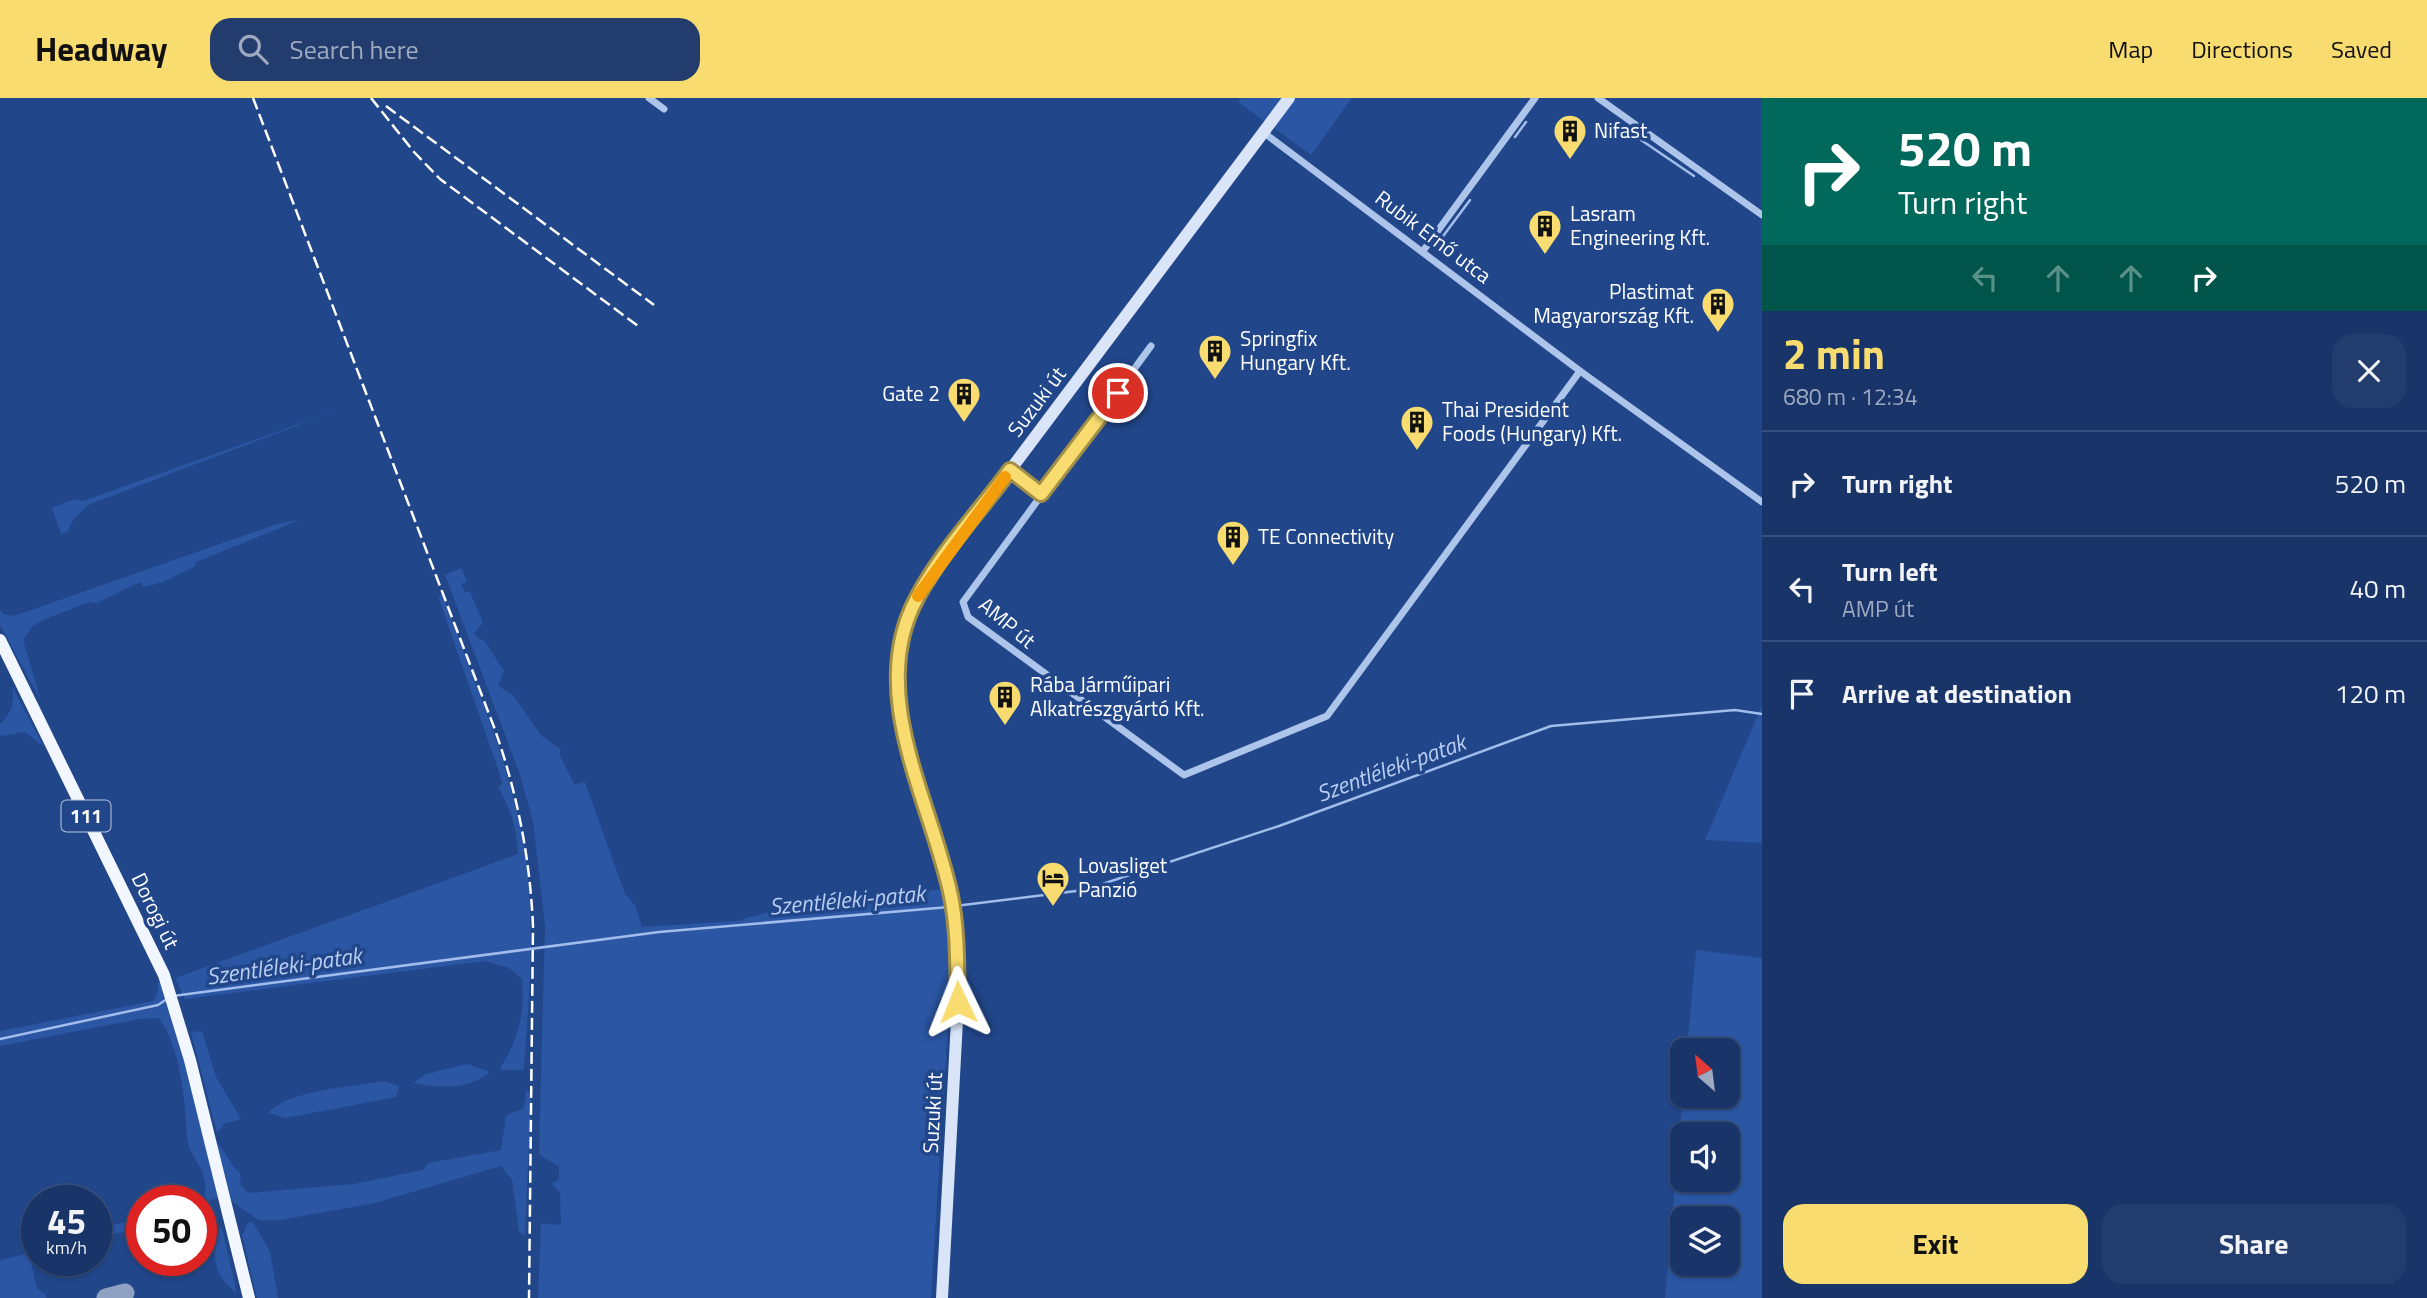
<!DOCTYPE html>
<meta charset="utf-8">
<style>
:root{--surface:#193468;--page:#223c6e;--text:#f1f3f6;--muted:#9faac0;--line:#374f7c;--accent:#f8dc6f}
body{margin:0;font-family:"Titillium Web",sans-serif;background:var(--page);color:var(--text);height:100vh;display:flex;flex-direction:column;font-size:26px;white-space:nowrap}
*{box-sizing:border-box;margin:0}
p{font-size:23px;color:var(--muted)}
.icon{flex:none;width:38px;height:38px;fill:none;stroke:currentColor;stroke-width:2;stroke-linecap:round;stroke-linejoin:round}
.map{position:relative;flex:1;overflow:hidden}
.panel{display:flex;flex-direction:column;background:var(--surface);width:665px}
.panel>*{flex:none}
.banner{background:#00695c;color:#fff;overflow:hidden}
.needle{width:46px;rotate:332deg}
.tools{position:absolute;left:1670px;top:940px;display:grid;gap:14px}
.tools a{display:grid;place-items:center;width:70px;height:70px;border-radius:14px;background:var(--surface);box-shadow:0 2px 5px #0004,0 0 0 2px var(--line);font-size:35px}
.speed{position:absolute;left:21px;top:1087px;display:flex;gap:14px;font-size:35px;font-weight:700;text-align:center}
.speed>*{display:grid;place-content:center;width:91px;height:91px;border-radius:50%;background:var(--surface);box-shadow:0 2px 5px #0004,0 0 0 2px var(--line);line-height:1}
.speed small{font-size:18px;font-weight:400}
.speed .limit{border:10px solid #d22;background:#fff;color:#111}
.pin{position:absolute;display:grid;place-items:center;width:60px;height:60px;color:#fff;margin:-30px;border:4px solid #fff;border-radius:50%;box-shadow:0 2px 7px #0007}
.me{position:absolute;width:77px;margin:-38px;rotate:358deg;stroke-linejoin:round;filter:drop-shadow(0 0 5px #0008)}
.turn{display:flex;align-items:center;gap:24px;height:147px;padding:0 21px;font-size:32px}
.turn .icon{width:91px;height:91px;stroke-width:2.5}
.turn b{display:block;font-size:49px;line-height:60px}
.lanes{display:flex;align-items:center;height:66px;padding:0 21px;background:#0003;justify-content:center;gap:35px;direction:ltr}
.lanes .off{opacity:.35}
.round{display:grid;place-items:center;flex:none;width:74px;height:74px;border-radius:21px;background:var(--page)}
.head{display:flex;align-items:center;justify-content:space-between;height:119px;padding:0 21px}
h1{font-size:42px;font-weight:700;line-height:52px;color:var(--accent)}
.primary-button{display:flex;gap:14px;margin-top:auto;padding:14px 21px}
.primary-button a{flex:1;height:80px;border-radius:21px;background:var(--accent);color:#111;font-size:28px;font-weight:700;line-height:80px;text-align:center}
.primary-button a+a{background:var(--page);color:var(--text)}
ul{padding:0;list-style:none}
li{display:flex;align-items:center;gap:21px;height:105px;padding:0 21px;border-top:2px solid var(--line)}
li div{flex:1}
li b{display:block;font-size:26px}
li em{font-style:normal}
header{display:flex;align-items:center;gap:42px;box-sizing:border-box;height:98px;padding:0 35px;background:var(--accent);color:#111}
header strong{font-size:33px}
nav{display:flex;gap:38px;margin-inline-start:auto;font-size:24px}
.search{width:490px;height:63px;background:var(--page);display:flex;align-items:center;gap:18px;box-sizing:border-box;padding:0 24px;border-radius:21px;color:var(--muted);font-size:26px}
main{display:flex;flex:1;min-height:0}
.map>svg:first-child{display:block}
.green{fill:#2b56a3;fill-rule:evenodd}
.lines{fill:none;stroke-linecap:round;stroke-linejoin:round}
.stream{stroke:#a1bdec;stroke-width:2.5}
.taxiway{stroke:#90a2c4;stroke-width:19}
.minor{stroke:#adc4eb;stroke-width:7}
.secondary{stroke:#d9e4f8;stroke-width:12}
.primary{stroke:#f2f6fe;stroke-width:12}
.rail{stroke:#fff;stroke-width:2.5;stroke-dasharray:12 5;stroke-linecap:butt}
.route-casing{stroke:#a18f48;stroke-width:18}
.route{stroke:#f8dc6f;stroke-width:12}
.slow{stroke:#f59e0b;stroke-width:12}
.labels{text-anchor:middle;stroke-width:7;stroke-linejoin:round;paint-order:stroke}
.shield{fill:#21468a;stroke:#bcc8dc;stroke-width:2}
.shield-label{font-size:19px;font-weight:bold;fill:#fff}
.poi-label{font-size:21px;fill:#fff;stroke:#21468a;text-anchor:start}
.street-label{font-size:21px;fill:#fff;stroke:#21468a}
.water-label{font-size:23px;font-style:italic;fill:#b9cef2;stroke:#21468a}
</style>
<header>
<strong>Headway</strong>
<div class="search"><svg class="icon" aria-label="search" viewBox="0 0 24 24"><circle cx="10" cy="10" r="6"/><path d="M15 15l6 6"/></svg>Search here</div>
<nav><a>Map</a><a>Directions</a><a>Saved</a></nav>
</header>
<main>
<div class="map">
<svg width="1762" height="1200" viewBox="0 0 1762 1200">
<rect width="100%" height="100%" fill="#21468a"/>
<g class="green">
<path d="M 1242,0 L 1352,0 L 1311,57 L 1238,4 Z"/>
<path d="M 346,309 L 88,407 L 73,422 L 67,434 L 61,436 L 52,410 L 74,401 L 83,403 Z"/>
<path d="M 302,421 L 196,464 L 194,469 L 163,484 L 143,489 L 140,484 L 97,505 L 89,504 L 43,522 L 33,528 L 23,542 L 41,603 L 0,527 L 0,512 L 3,516 L 14,518 L 274,427 Z"/>
<path d="M 461,470 L 467,483 L 461,487 L 465,494 L 470,494 L 483,524 L 474,536 L 486,545 L 504,573 L 498,588 L 513,597 L 540,636 L 561,652 L 559,655 L 574,686 L 585,684 L 625,796 L 635,807 L 642,829 L 737,823 L 772,813 L 942,791 L 948,817 L 950,894 L 931,1200 L 538,1200 L 541,1125 L 561,1127 L 560,1094 L 552,1086 L 559,1081 L 559,1069 L 539,1056 L 545,828 L 533,723 L 519,674 L 445,477 Z"/>
<path d="M 443,497 C 472,579 509,662 524,747 C 536,820 529,898 524,972 L 501,972 L 501,968 C 519,942 525,912 522,881 L 509,870 L 485,863 L 185,901 L 175,880 L 518,756 C 517,732 511,710 498,690 L 502,686 L 499,674 L 438,498 Z"/>
<path d="M 12,588 L 44,649 L 25,634 L 0,638 L 0,626 C 12,616 15,603 12,588 Z"/>
<path d="M 1762,607 L 1762,745 L 1705,742 Z"/>
<path d="M 1696,852 L 1762,860 L 1762,1200 L 1665,1200 L 1683,998 L 1727,998 L 1727,952 L 1687,952 ZM 1682,1036 L 1727,1036 L 1727,1082 L 1682,1082 ZM 1682,1120 L 1727,1120 L 1727,1166 L 1682,1166 Z"/>
<path d="M 158,884 L 162,887 L 190,983 L 218,1100 L 202,1105 C 215,1075 189,1063 187,1039 C 185,1002 181,952 159,920 L 140,921 L 0,948 L 0,933 L 153,903 L 158,893 Z"/>
<path d="M 202,933 L 216,979 L 241,1021 L 224,1026 L 217,1035 L 191,934 Z"/>
<path d="M 467,966 L 490,974 C 466,993 441,990 413,985 L 426,976 Z"/>
<path d="M 385,983 L 399,988 L 396,999 L 286,1020 L 268,1015 C 290,991 353,989 385,983 Z"/>
<path d="M 526,992 L 531,996 L 525,1138 L 519,1134 L 512,1082 L 501,1068 L 375,1105 L 280,1122 L 259,1122 L 232,1104 L 216,1044 C 226,1054 230,1067 240,1075 L 241,1088 L 248,1095 L 354,1086 L 423,1072 L 428,1065 L 501,1052 L 506,1018 L 524,1010 Z"/>
<path d="M 142,1121 L 142,1161 L 137,1162 L 132,1153 L 136,1141 L 133,1133 L 103,1137 L 97,1135 L 98,1130 Z"/>
<path d="M 253,1124 L 270,1154 L 278,1200 L 257,1200 L 242,1137 L 248,1125 Z"/>
<path d="M 215,1130 L 222,1130 L 237,1195 C 212,1178 214,1158 215,1130 Z"/>
<path d="M 29,1155 L 37,1191 L 46,1196 L 46,1200 L 0,1200 L 0,1162 Z"/>
</g>
<g class="lines">
<g class="stream">
<path d="M 1515,39 L 1526,24"/>
<path d="M 1641,42 L 1694,78"/>
<path d="M 1435,149 L 1470,102"/>
<path d="M 955,808 L 1084,792 L 1279,728 L 1551,628 L 1735,612 L 1762,616"/>
<path d="M 173,898 L 659,834 L 949,809"/>
<path d="M 0,941 L 158,907 L 167,901"/>
</g>
<path class="taxiway" d="M 106,1200 L 125,1195"/>
<g class="minor">
<path d="M 649,0 L 664,11"/>
<path d="M 1598,0 L 1762,117"/>
<path d="M 1263,34 L 1580,273 L 1762,404"/>
<path d="M 1423,153 L 1535,0"/>
<path d="M 1151,248 L 963,504 L 968,519 L 1184,677 L 1327,618 L 1580,273"/>
<path d="M 1010,372 L 1041,396"/>
</g>
<path class="secondary" d="M 942,1200 L 958,904 L 956,834 L 944,770 L 901,622 L 897,583 L 902,542 L 912,511 L 948,455 L 1289,0"/>
<path class="primary" d="M 0,542 L 164,877 L 190,962 L 249,1200"/>
<g class="rail">
<path d="M 253,0 L 494,629 C 517,694 530,759 533,828 L 529,1200"/>
<path d="M 371,0 L 414,54 L 440,81 L 638,228"/>
<path d="M 386,8 L 654,207"/>
</g>
</g>
<g class="lines">
<defs>
<path id="route" d="M 958,904 C 957,869 958,833 951,798 C 932,706 870,603 912,510 C 935,460 978,416 1010,372 L 1041,396 L 1118,295"/>
</defs>
<use href="#route" class="route-casing"/>
<use href="#route" class="route"/>
<path class="slow" d="M 918,498 L 1005,379"/>
</g>
<defs>
<symbol id="building-pin" viewBox="-11 -11 22 30"><path d="M0 17L-7.5 6A9.5 9.5 0 1 1 7.5 6Z" fill="#f8dc6f" stroke="#21468a"/><path d="M-4-6H4V6H1V3H-1V6H-4ZM-2.5-4.3h1.7v1.8h-1.7ZM.8-4.3h1.7v1.8H.8ZM-2.5-1h1.7V.8h-1.7ZM.8-1h1.7V.8H.8Z" fill="#111"/></symbol>
<symbol id="hotel-pin" viewBox="-11 -11 22 30"><path d="M0 17L-7.5 6A9.5 9.5 0 1 1 7.5 6Z" fill="#f8dc6f" stroke="#21468a"/><path d="M-6-4.5h1.5V1H6V5H4.5V3h-9V5H-6ZM-4 0a1.8 1.8 0 1 1 3.6 0ZM.5 0V-2.5h3Q6-2.5 6 0Z" fill="#111"/></symbol>
</defs>
<g fill-rule="evenodd">
<use href="#building-pin" x="1551" y="14" width="38" height="52"/>
<use href="#building-pin" x="1526" y="109" width="38" height="52"/>
<use href="#building-pin" x="1699" y="187" width="38" height="52"/>
<use href="#building-pin" x="1196" y="234" width="38" height="52"/>
<use href="#building-pin" x="945" y="277" width="38" height="52"/>
<use href="#building-pin" x="1398" y="305" width="38" height="52"/>
<use href="#building-pin" x="1214" y="420" width="38" height="52"/>
<use href="#building-pin" x="986" y="580" width="38" height="52"/>
<use href="#hotel-pin" x="1034" y="761" width="38" height="52"/>
</g>
<g class="labels">
<rect class="shield" x="61.5" y="702.5" width="49" height="31" rx="5"/>
<g class="shield-label">
<text x="86" y="725">111</text>
</g>
<g class="poi-label">
<text x="1594" y="40">Nifast</text>
<text x="1570" y="123">Lasram<tspan x="1570" dy="24">Engineering Kft.</tspan></text>
<text x="1694" y="201" text-anchor="end">Plastimat<tspan x="1694" dy="24">Magyarország Kft.</tspan></text>
<text x="1240" y="248">Springfix<tspan x="1240" dy="24">Hungary Kft.</tspan></text>
<text x="940" y="303" text-anchor="end">Gate 2</text>
<text x="1442" y="319">Thai President<tspan x="1442" dy="24">Foods (Hungary) Kft.</tspan></text>
<text x="1258" y="446">TE Connectivity</text>
<text x="1030" y="594">Rába Járműipari<tspan x="1030" dy="24">Alkatrészgyártó Kft.</tspan></text>
<text x="1078" y="775">Lovasliget<tspan x="1078" dy="24">Panzió</tspan></text>
</g>
<g class="street-label">
<text transform="translate(1433 139) rotate(37)" y="7">Rubik Ernő utca</text>
<text transform="translate(1037 304) rotate(-53)" y="7">Suzuki út</text>
<text transform="translate(1007 525) rotate(40)" y="7">AMP út</text>
<text transform="translate(155 813) rotate(64)" y="7">Dorogi út</text>
<text transform="translate(933 1015) rotate(-87)" y="7">Suzuki út</text>
</g>
<g class="water-label">
<text transform="translate(1391 670) rotate(-20)" y="8">Szentléleki-patak</text>
<text transform="translate(847 802) rotate(-5)" y="8">Szentléleki-patak</text>
<text transform="translate(284 868) rotate(-8)" y="8">Szentléleki-patak</text>
</g>
</g>
</svg>
<div class="tools">
<a><svg class="needle" viewBox="-14 -14 28 28"><path d="M0-13l5 13h-10z" fill="#e53935"/><path d="M0 13l5-13h-10z" fill="#9faac0"/></svg></a>
<a><svg class="icon" aria-label="sound" viewBox="0 0 24 24"><path d="M4 9h4l5-4v14l-5-4H4zM17 9q2 3 0 6"/></svg></a>
<a><svg class="icon" aria-label="layers" viewBox="0 0 24 24"><path d="M12 4l9 5-9 5-9-5zM3 14l9 5 9-5"/></svg></a>
</div>
<div class="speed"><div>45<small>km/h</small></div><div class="limit">50</div></div>
<div class="pin" style="left:1118px;top:295px;background:#d93025"><svg class="icon" aria-label="arrive" viewBox="0 0 24 24"><path d="M6 21V4h12l-3 4 3 4H6"/></svg></div>
<svg class="me" style="left:958px;top:904px" viewBox="-20 -20 40 40"><path d="M0-17L14 15 0 8-14 15z" fill="#f8dc6f" stroke="#fff" stroke-width="4"/></svg>
</div>
<section class="panel">
<div class="banner">
<div class="turn"><svg class="icon" aria-label="right" viewBox="0 0 24 24"><path d="M7 20v-9h11M14 6l5 5-5 5"/></svg><div><b>520 m</b>Turn right</div></div>
<div class="lanes"><svg class="icon off" aria-label="left" viewBox="0 0 24 24"><path d="M17 20v-9H6M10 6l-5 5 5 5"/></svg><svg class="icon off" aria-label="ahead" viewBox="0 0 24 24"><path d="M12 20V5M6 11l6-6 6 6"/></svg><svg class="icon off" aria-label="ahead" viewBox="0 0 24 24"><path d="M12 20V5M6 11l6-6 6 6"/></svg><svg class="icon" aria-label="right" viewBox="0 0 24 24"><path d="M7 20v-9h11M14 6l5 5-5 5"/></svg></div>
</div>
<div class="head"><div><h1>2 min</h1><p>680 m · 12:34</p></div><a class="round"><svg class="icon" aria-label="close" viewBox="0 0 24 24"><path d="M6 6l12 12M18 6L6 18"/></svg></a></div>
<ul>
<li><svg class="icon" aria-label="right" viewBox="0 0 24 24"><path d="M7 20v-9h11M14 6l5 5-5 5"/></svg><div><b>Turn right</b></div><em>520 m</em></li>
<li><svg class="icon" aria-label="left" viewBox="0 0 24 24"><path d="M17 20v-9H6M10 6l-5 5 5 5"/></svg><div><b>Turn left</b><p>AMP út</p></div><em>40 m</em></li>
<li><svg class="icon" aria-label="arrive" viewBox="0 0 24 24"><path d="M6 21V4h12l-3 4 3 4H6"/></svg><div><b>Arrive at destination</b></div><em>120 m</em></li>
</ul>
<div class="primary-button"><a>Exit</a><a>Share</a></div>
</section>
</main>
